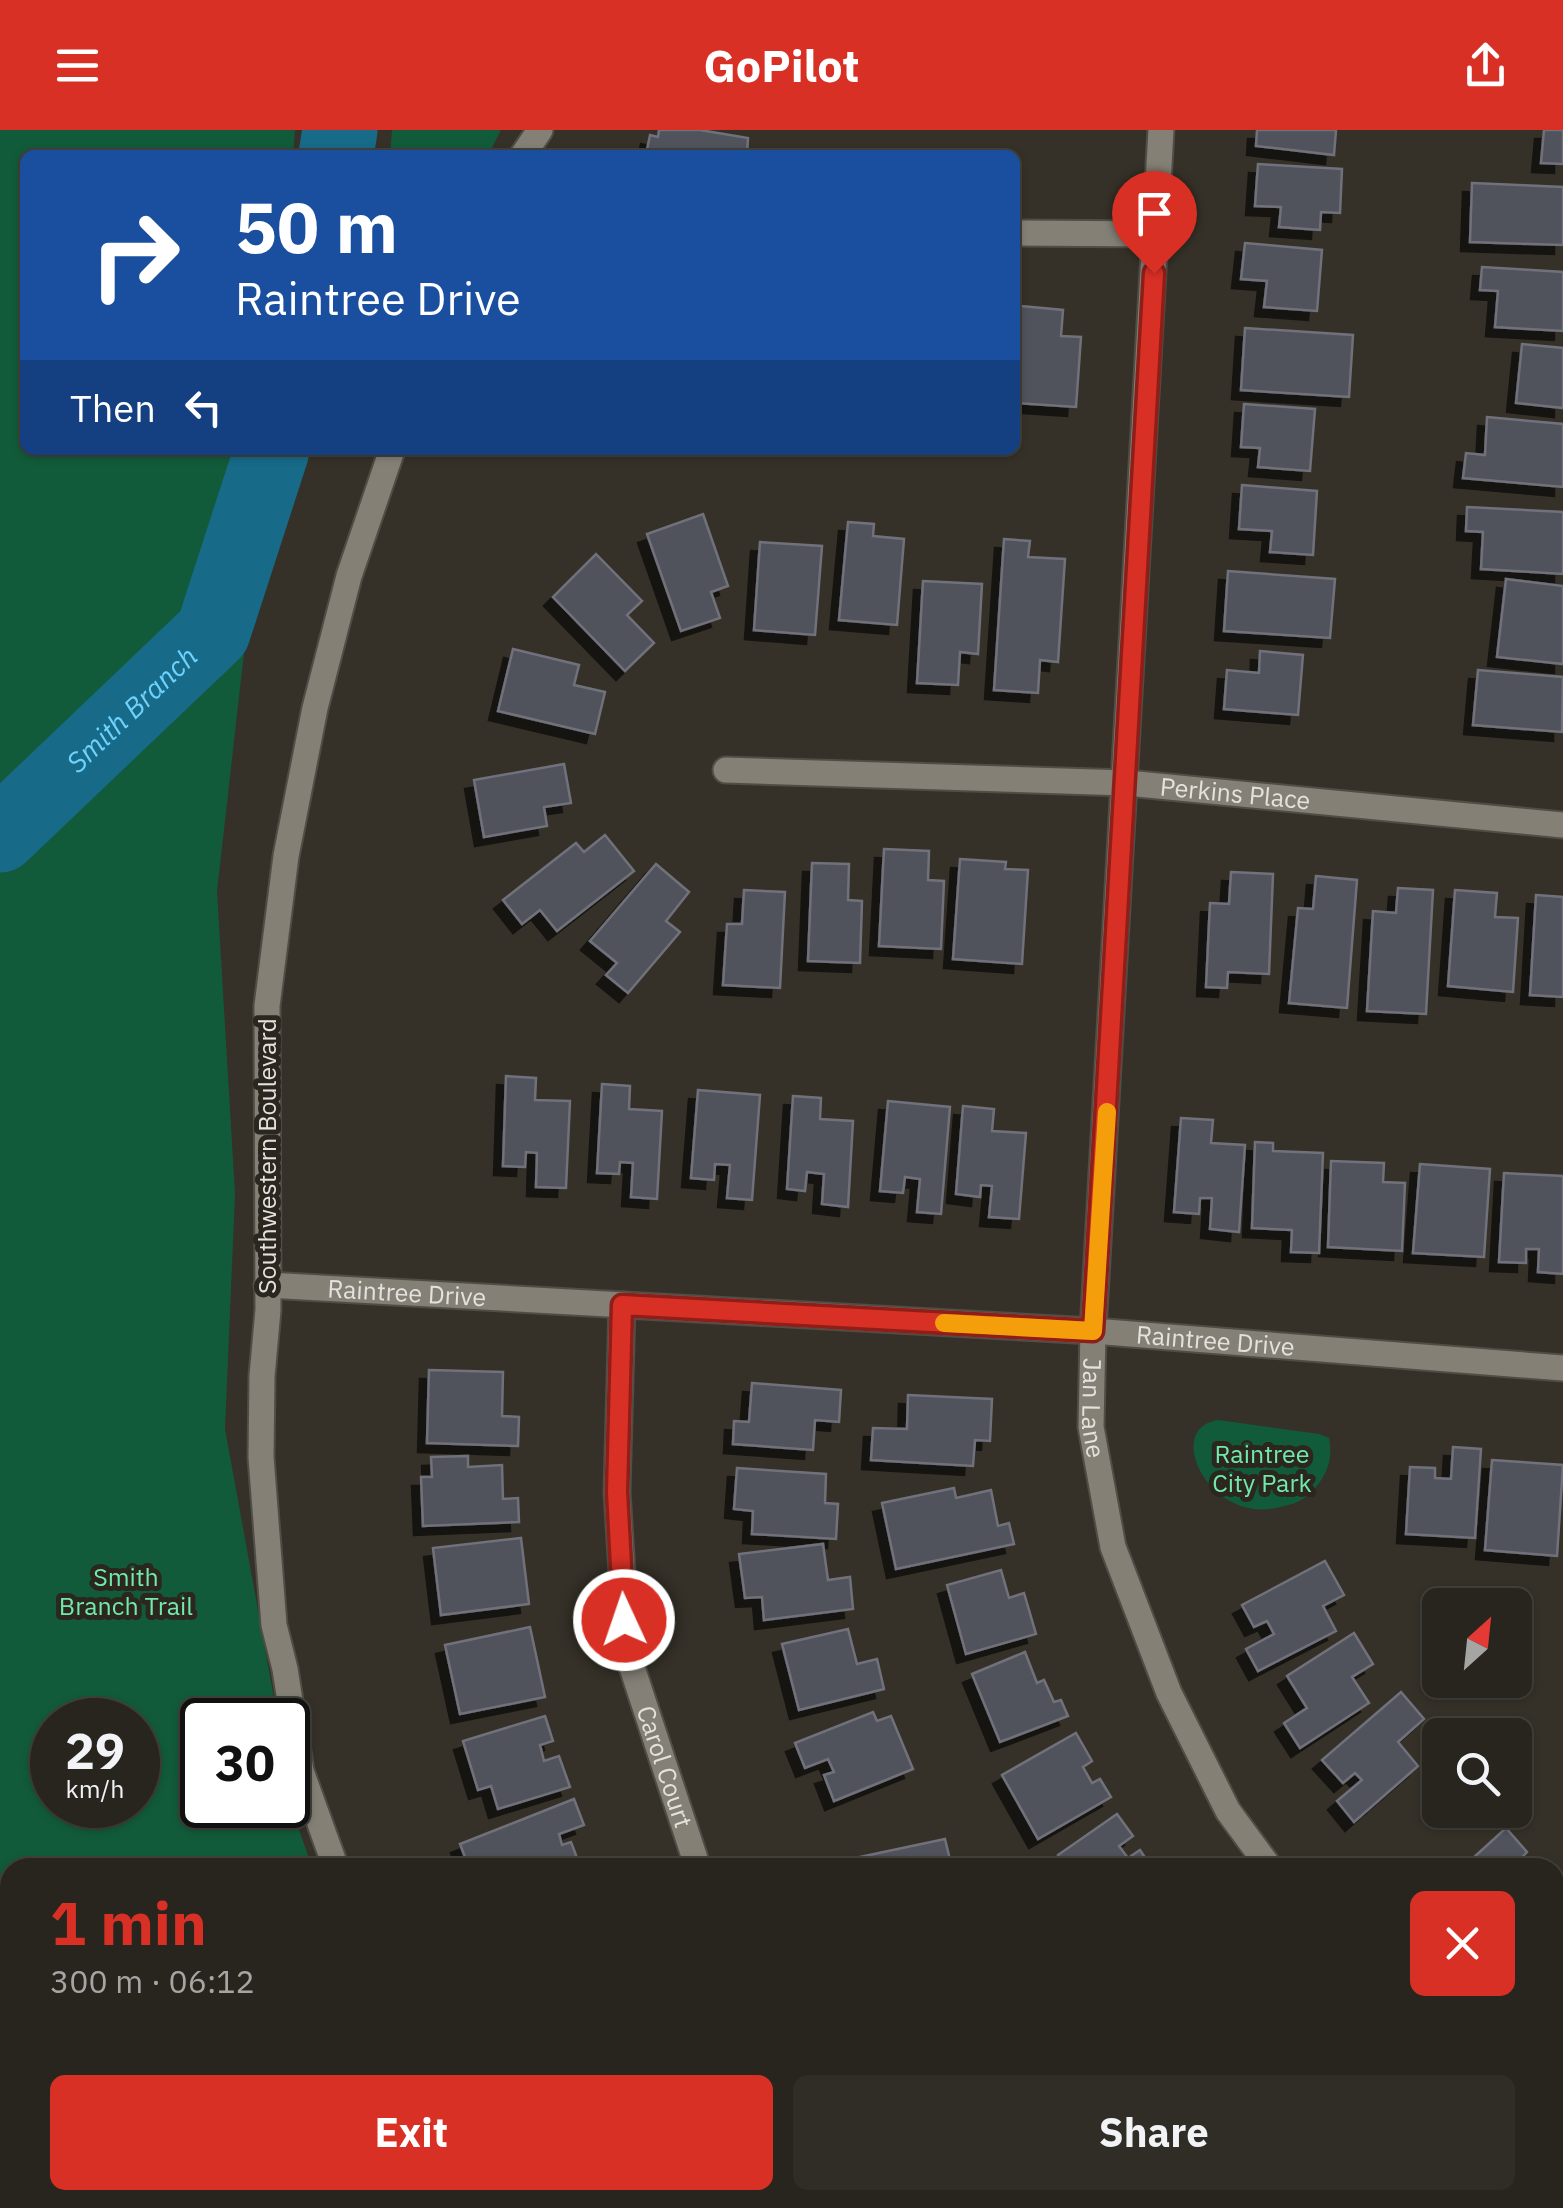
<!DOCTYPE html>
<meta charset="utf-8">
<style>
:root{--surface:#28251e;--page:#302d27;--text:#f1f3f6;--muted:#a5a5a4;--line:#44423c;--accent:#d93025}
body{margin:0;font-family:"IBM Plex Sans",sans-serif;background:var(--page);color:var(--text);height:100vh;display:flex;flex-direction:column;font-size:38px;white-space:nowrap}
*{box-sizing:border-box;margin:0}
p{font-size:32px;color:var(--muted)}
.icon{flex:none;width:55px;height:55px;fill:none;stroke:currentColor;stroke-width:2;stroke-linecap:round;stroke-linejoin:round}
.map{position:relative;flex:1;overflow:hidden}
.side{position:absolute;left:0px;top:1728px;width:1565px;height:352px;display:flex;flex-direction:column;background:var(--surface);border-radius:30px 30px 0 0;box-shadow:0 2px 8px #0004,0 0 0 2px var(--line)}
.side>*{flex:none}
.banner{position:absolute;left:20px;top:20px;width:1000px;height:305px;border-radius:15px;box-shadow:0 2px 8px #0004,0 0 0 2px var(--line);background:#1a4fa0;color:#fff;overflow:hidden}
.needle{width:65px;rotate:27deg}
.fabs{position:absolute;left:1422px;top:1458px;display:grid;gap:20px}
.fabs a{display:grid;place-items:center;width:110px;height:110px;border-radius:15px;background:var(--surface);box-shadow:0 2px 8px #0004,0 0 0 2px var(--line);font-size:50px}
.speed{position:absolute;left:30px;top:1568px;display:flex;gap:20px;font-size:50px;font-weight:700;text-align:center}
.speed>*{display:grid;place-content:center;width:130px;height:130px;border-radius:50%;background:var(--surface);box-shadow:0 2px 8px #0004,0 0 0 2px var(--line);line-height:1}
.speed small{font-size:25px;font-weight:400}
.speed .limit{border:5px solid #111;border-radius:15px;background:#fff;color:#111}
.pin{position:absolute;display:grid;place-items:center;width:85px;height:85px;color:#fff;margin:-102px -42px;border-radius:50% 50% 50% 0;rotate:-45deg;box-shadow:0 0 10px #0007}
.pin .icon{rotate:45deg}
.me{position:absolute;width:110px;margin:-55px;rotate:357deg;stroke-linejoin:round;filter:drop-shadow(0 0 8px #0008)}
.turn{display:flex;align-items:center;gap:35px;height:210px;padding:0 50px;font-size:45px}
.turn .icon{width:130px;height:130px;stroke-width:2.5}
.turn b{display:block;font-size:70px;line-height:85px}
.then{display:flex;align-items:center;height:95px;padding:0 50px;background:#0003;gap:20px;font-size:38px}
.round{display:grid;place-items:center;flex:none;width:105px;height:105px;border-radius:15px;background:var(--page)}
.overview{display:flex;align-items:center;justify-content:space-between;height:170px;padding:0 50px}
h1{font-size:60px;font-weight:700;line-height:75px;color:var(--accent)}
.primary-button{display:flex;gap:20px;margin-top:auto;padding:20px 50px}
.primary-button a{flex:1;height:115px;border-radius:15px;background:var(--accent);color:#fff;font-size:40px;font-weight:700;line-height:115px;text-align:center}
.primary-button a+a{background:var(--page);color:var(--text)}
header{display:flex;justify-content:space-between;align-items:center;height:130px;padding:0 50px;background:var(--accent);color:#fff;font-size:45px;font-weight:700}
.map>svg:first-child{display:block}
.green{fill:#125b3a;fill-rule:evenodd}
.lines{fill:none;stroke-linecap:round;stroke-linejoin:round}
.river{stroke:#176a88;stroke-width:75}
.building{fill:#51525b;stroke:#71717b;stroke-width:2.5;filter:url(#shadow)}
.minor-casing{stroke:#504d46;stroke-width:29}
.tertiary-casing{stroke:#504d46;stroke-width:29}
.minor{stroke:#848076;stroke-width:25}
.tertiary{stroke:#848076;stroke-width:25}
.route-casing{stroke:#8d1f18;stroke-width:25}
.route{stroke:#d93025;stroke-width:18}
.slow{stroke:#f59e0b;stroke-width:18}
.labels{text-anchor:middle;stroke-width:10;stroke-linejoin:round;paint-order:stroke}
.street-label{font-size:25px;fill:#e4e2dc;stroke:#2b271f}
.park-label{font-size:25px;fill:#71e9ab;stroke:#2b271f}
.water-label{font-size:28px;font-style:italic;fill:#6dd2fd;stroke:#2b271f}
</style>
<header><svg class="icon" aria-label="menu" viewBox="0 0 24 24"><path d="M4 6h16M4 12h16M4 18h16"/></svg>GoPilot<svg class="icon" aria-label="share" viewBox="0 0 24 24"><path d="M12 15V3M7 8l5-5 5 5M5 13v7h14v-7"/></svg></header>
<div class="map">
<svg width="1563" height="2078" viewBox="0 0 1563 2078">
<defs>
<filter id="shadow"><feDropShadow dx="-9" dy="9" stdDeviation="0" flood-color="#0009"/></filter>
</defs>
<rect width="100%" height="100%" fill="#353128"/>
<g class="green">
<path d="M 0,0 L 295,0 L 293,25 L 25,25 L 25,320 L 267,320 L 217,761 L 235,1064 L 225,1299 L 278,1590 L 202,1590 L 202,1675 L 288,1675 L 288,1643 L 296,1691 L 312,1737 L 10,1738 L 10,1846 L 0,1843 ZM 52,1590 L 138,1590 L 138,1675 L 52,1675 Z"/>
<path d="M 392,0 L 501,0 L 488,25 L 390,25 Z"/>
<path d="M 1218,1290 L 1319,1304 L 1329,1308 C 1333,1327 1328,1343 1315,1358 C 1303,1372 1292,1375 1275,1378 C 1209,1392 1163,1299 1218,1290 Z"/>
</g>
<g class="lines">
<g class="river">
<path d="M 336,25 L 340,0"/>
<path id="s1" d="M 0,705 L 213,502 L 272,320"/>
</g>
</g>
<g class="building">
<path d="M 659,0 L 700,0 L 748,8 L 747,25 L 646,25 L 650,5 L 658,7 Z"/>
<path d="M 1257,0 L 1336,0 L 1334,25 L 1256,16 Z"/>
<path d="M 1544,0 L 1563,0 L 1563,34 L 1541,33 Z"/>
<path d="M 1258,34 L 1342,39 L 1340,83 L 1321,82 L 1320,100 L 1279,97 L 1281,77 L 1255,76 Z"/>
<path d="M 1472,53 L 1563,57 L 1563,115 L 1470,112 Z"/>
<path d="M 1245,113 L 1322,120 L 1317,181 L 1264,177 L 1267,151 L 1241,149 Z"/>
<path d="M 1482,137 L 1563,142 L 1563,201 L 1495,197 L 1498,161 L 1480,160 Z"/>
<path d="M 1021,176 L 1063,180 L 1061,206 L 1081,207 L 1076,277 L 1015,273 Z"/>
<path d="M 1245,198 L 1353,205 L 1349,267 L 1241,260 Z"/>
<path d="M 1522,214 L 1563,218 L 1563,278 L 1516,273 Z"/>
<path d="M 1244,274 L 1315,279 L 1310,341 L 1258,337 L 1260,318 L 1241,317 Z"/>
<path d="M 1487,287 L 1563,294 L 1563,357 L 1463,348 L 1466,323 L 1485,325 Z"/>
<path d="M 1242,355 L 1317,361 L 1313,425 L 1270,422 L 1272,401 L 1239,399 Z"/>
<path d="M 1467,377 L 1563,382 L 1563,444 L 1481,439 L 1483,402 L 1466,401 Z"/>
<path d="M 703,384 L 728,456 L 711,462 L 720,488 L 681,501 L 647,404 Z"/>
<path d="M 848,392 L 874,394 L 873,406 L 904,409 L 897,495 L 839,490 Z"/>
<path d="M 1004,409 L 1030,411 L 1028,427 L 1065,429 L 1058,532 L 1040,530 L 1038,563 L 994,560 Z"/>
<path d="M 760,412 L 822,416 L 815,505 L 754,500 Z"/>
<path d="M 596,424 L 642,471 L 627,485 L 654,513 L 625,541 L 553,467 Z"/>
<path d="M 1228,441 L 1335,449 L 1330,508 L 1224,501 Z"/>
<path d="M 1506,449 L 1563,456 L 1563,534 L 1497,527 Z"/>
<path d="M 923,451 L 982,454 L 978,524 L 960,522 L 958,555 L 917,553 Z"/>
<path d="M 513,519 L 579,535 L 574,555 L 605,562 L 595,604 L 498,581 Z"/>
<path d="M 1260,521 L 1303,525 L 1298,585 L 1224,579 L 1227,540 L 1259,543 Z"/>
<path d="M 1478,540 L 1563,547 L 1562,602 L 1473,595 Z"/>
<path d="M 564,634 L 571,673 L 544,677 L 547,696 L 484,707 L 474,650 Z"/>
<path d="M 605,705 L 634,741 L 557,801 L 540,780 L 522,794 L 503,770 L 576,713 L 584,722 Z"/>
<path d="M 884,719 L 929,721 L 928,750 L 944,751 L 941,819 L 879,816 Z"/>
<path d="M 960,729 L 1006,732 L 1005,739 L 1028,740 L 1022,834 L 953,829 Z"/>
<path d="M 812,733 L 849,734 L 848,770 L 862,771 L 860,833 L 808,831 Z"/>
<path d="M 656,734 L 689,762 L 666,791 L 680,802 L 628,863 L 606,845 L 617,833 L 590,811 Z"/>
<path d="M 1231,742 L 1273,744 L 1269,844 L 1228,842 L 1227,858 L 1206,857 L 1210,773 L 1229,774 Z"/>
<path d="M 1316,746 L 1357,750 L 1347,878 L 1289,873 L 1298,778 L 1313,779 Z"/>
<path d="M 1398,758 L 1433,760 L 1426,884 L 1367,881 L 1373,781 L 1396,783 Z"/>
<path d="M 744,760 L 785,762 L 780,858 L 723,855 L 727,794 L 742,794 Z"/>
<path d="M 1455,760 L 1497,763 L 1495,787 L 1518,788 L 1513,862 L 1448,856 Z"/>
<path d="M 1536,765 L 1563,767 L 1563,867 L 1530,865 Z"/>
<path d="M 506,946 L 536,948 L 535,970 L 570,971 L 566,1058 L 536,1057 L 537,1023 L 526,1022 L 525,1037 L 503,1036 Z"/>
<path d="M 602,954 L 630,956 L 629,979 L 662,981 L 657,1069 L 631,1067 L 633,1033 L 620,1032 L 619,1044 L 597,1043 Z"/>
<path d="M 698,960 L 760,965 L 752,1070 L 727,1068 L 730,1035 L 715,1034 L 714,1050 L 691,1048 Z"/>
<path d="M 793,966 L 821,968 L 820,989 L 853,991 L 848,1077 L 822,1074 L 824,1044 L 807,1042 L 805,1061 L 787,1059 Z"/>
<path d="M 888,971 L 950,977 L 941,1084 L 917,1082 L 920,1049 L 905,1047 L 903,1063 L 880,1061 Z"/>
<path d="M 963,976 L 994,979 L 992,1001 L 1026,1003 L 1019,1089 L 989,1087 L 992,1056 L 981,1055 L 980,1067 L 956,1064 Z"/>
<path d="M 1181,988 L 1213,990 L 1211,1013 L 1245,1015 L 1239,1102 L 1210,1099 L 1212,1068 L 1200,1068 L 1199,1084 L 1174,1082 Z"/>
<path d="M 1255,1012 L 1273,1013 L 1273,1021 L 1323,1023 L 1319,1123 L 1291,1122 L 1292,1100 L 1252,1098 Z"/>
<path d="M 1331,1031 L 1384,1033 L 1383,1052 L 1405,1053 L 1402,1121 L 1328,1117 Z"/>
<path d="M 1420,1034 L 1490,1039 L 1484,1127 L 1413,1123 Z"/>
<path d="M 1504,1043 L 1563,1046 L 1563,1144 L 1538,1142 L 1539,1119 L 1526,1119 L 1526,1133 L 1499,1132 Z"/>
<path d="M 429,1240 L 503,1242 L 502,1286 L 519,1287 L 518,1316 L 427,1313 Z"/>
<path d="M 752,1253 L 841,1260 L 839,1292 L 815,1290 L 813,1320 L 733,1314 L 734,1291 L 749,1292 Z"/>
<path d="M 908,1265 L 992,1269 L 990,1311 L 975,1310 L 973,1336 L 871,1330 L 873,1298 L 907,1299 Z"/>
<path d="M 1453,1317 L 1481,1319 L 1475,1408 L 1406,1404 L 1410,1337 L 1435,1338 L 1435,1348 L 1451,1349 Z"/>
<path d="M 468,1326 L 468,1337 L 502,1335 L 503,1369 L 518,1368 L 519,1392 L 423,1396 L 421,1347 L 432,1347 L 431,1327 Z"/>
<path d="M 1492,1330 L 1563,1335 L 1557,1426 L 1485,1420 Z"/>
<path d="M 737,1338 L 826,1344 L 825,1373 L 838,1374 L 836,1409 L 752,1404 L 753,1381 L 734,1379 Z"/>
<path d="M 954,1358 L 956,1368 L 991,1360 L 998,1396 L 1009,1393 L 1014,1414 L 896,1439 L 882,1373 Z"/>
<path d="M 521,1408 L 529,1474 L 441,1485 L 433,1418 Z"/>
<path d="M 823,1414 L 828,1450 L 850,1447 L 853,1479 L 764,1490 L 762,1467 L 745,1468 L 739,1424 Z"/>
<path d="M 1325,1431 L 1344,1465 L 1323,1476 L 1336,1501 L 1258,1541 L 1246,1519 L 1274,1504 L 1267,1491 L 1254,1497 L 1242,1475 Z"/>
<path d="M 1001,1440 L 1009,1468 L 1024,1463 L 1036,1504 L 966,1524 L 947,1455 Z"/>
<path d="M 530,1497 L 545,1567 L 460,1584 L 445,1515 Z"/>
<path d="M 848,1499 L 857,1534 L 877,1529 L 884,1559 L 799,1580 L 782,1514 Z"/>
<path d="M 1354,1503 L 1373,1534 L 1352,1547 L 1369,1573 L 1300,1618 L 1284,1593 L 1307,1578 L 1287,1546 Z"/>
<path d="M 1025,1522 L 1037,1553 L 1044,1550 L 1054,1572 L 1061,1570 L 1068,1586 L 1000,1612 L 972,1544 Z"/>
<path d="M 1401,1562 L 1424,1589 L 1398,1612 L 1418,1636 L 1354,1692 L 1337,1671 L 1362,1650 L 1355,1643 L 1343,1653 L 1322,1630 Z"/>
<path d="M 873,1582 L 877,1591 L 891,1586 L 913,1639 L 834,1671 L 824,1645 L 834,1642 L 828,1629 L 805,1638 L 795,1613 Z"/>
<path d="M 545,1586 L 553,1611 L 540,1615 L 544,1631 L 559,1626 L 570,1657 L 498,1679 L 491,1656 L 478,1660 L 463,1611 Z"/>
<path d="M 1076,1603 L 1092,1631 L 1083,1637 L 1092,1653 L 1100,1649 L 1111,1667 L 1038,1709 L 1002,1645 Z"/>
<path d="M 574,1669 L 584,1695 L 559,1704 L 562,1715 L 571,1712 L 579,1733 L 568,1738 L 469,1738 L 460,1714 Z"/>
<path d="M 1117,1684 L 1133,1706 L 1119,1716 L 1128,1728 L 1140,1720 L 1152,1738 L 1066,1738 L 1058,1725 Z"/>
<path d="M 1506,1698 L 1527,1722 L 1512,1738 L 1462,1738 Z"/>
<path d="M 945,1709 L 952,1738 L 863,1738 L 860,1727 Z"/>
<path d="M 1556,1849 L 1563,1855 L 1563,1925 L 1555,1919 Z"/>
<path d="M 1382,2070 L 1413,2070 L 1421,2078 L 1386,2078 L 1380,2072 Z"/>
<path d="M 1413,2070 L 1484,2070 L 1493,2078 L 1421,2078 Z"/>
</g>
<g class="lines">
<defs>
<g id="minor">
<path id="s2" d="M 1161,0 L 1093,1201 L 1091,1297 L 1113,1417 L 1169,1563 L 1228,1681 L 1270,1738"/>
<path d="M 1015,103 L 1156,104"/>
<path id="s3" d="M 726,640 L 1127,653 L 1563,695"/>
<path id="s4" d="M 267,1155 L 1093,1201 L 1563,1238"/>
<path id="s5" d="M 622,1175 L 617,1362 L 627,1522 L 698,1738"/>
<path d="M 1555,2029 L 1563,2036"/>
</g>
<g id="tertiary">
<path d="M 523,25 L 540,0"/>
<path d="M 336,1738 L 301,1641 L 285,1539 L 274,1495 L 261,1327 L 262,1246 L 268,1180 L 267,876 L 286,726 L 315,578 L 349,446 L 392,320"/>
<path d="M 465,2070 L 469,2078"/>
</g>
</defs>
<use href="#minor" class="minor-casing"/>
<use href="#tertiary" class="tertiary-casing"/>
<use href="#minor" class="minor"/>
<use href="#tertiary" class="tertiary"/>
</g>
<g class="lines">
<defs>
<path id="route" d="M 624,1490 L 617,1362 L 622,1175 L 1093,1201 L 1154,143"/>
</defs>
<use href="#route" class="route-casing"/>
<use href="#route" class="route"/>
<path class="slow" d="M 944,1193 L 1093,1201 L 1107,982"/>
</g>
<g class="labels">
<g class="street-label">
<text dy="9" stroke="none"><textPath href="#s3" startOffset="510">Perkins Place</textPath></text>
<text transform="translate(267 1026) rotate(-90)" y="9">Southwestern Boulevard</text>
<text dy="9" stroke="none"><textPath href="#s4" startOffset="140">Raintree Drive</textPath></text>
<text dy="9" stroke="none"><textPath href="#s4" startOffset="950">Raintree Drive</textPath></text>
<text dy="9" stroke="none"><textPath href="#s2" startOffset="1280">Jan Lane</textPath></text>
<text dy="9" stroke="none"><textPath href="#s5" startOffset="468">Carol Court</textPath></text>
</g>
<g class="park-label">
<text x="1262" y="1333">Raintree<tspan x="1262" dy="29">City Park</tspan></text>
<text x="126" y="1456">Smith<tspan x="126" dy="29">Branch Trail</tspan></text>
</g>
<g class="water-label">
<text dy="10" stroke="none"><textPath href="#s1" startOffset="182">Smith Branch</textPath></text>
</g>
</g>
</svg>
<div class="fabs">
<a><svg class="needle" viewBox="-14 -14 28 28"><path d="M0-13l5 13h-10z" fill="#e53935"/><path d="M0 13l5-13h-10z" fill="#a5a5a4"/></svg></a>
<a><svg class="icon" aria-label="search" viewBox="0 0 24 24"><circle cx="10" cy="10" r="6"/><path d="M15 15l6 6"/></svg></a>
</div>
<div class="speed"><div>29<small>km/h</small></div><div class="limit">30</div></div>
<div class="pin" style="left:1154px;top:143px;background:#d93025"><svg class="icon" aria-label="arrive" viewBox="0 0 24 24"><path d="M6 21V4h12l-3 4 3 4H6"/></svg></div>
<svg class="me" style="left:624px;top:1490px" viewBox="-20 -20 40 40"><circle r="17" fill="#d93025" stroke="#fff" stroke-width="3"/><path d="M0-11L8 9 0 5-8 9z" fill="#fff"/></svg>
<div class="banner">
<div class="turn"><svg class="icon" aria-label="right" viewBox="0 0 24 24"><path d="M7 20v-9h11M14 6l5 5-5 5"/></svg><div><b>50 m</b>Raintree Drive</div></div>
<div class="then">Then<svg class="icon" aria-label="left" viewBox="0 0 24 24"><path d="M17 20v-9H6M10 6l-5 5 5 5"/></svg></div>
</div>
<section class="side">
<div class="overview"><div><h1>1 min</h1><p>300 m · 06:12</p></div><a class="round" style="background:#d93025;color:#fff"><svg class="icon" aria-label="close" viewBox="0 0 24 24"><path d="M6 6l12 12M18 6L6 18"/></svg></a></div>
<div class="primary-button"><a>Exit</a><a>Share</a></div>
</section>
</div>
